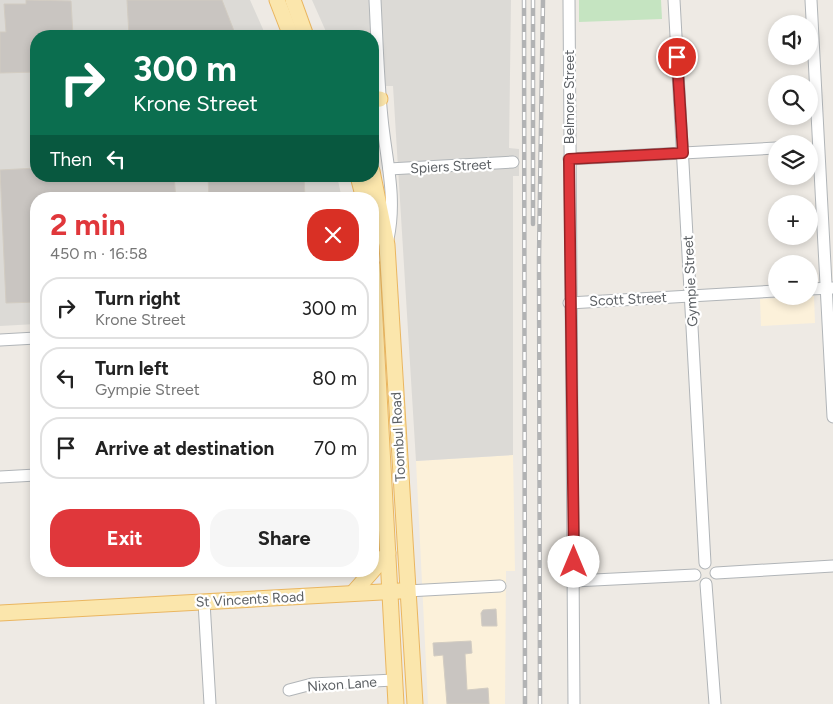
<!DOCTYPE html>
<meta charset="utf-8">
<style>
:root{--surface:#fff;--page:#f6f6f6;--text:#222;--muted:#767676;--line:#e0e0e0;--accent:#e0373b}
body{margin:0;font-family:Figtree,sans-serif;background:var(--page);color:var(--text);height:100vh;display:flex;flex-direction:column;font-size:19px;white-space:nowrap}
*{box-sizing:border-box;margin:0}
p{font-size:16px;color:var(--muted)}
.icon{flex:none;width:28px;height:28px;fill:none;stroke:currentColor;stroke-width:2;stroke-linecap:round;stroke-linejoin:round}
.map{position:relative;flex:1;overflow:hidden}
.panel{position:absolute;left:30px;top:192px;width:349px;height:385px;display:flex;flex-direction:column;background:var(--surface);border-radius:20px;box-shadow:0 2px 8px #0003}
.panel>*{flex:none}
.top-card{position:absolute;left:30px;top:30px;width:349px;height:152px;border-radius:20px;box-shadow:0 2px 8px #0003;background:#0b6e4f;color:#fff;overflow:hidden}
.buttons{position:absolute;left:768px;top:15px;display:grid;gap:10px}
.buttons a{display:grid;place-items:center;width:50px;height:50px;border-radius:50%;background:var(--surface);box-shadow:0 2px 8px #0003;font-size:25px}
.pin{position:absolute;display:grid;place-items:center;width:42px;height:42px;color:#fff;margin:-21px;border:2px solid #fff;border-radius:50%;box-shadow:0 1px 5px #0007}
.me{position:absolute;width:55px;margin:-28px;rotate:0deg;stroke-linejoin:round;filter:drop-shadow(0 0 4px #0008)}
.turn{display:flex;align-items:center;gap:18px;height:105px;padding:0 20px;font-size:22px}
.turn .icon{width:65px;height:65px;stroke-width:2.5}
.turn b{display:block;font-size:35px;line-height:42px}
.then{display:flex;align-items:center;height:48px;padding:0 20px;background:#0003;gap:10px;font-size:19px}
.round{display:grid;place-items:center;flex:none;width:52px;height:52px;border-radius:20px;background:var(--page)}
.head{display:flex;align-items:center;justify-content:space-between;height:85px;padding:0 20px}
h1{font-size:30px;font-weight:700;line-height:38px;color:var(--accent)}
.button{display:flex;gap:10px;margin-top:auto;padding:10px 20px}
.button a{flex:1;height:58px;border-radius:20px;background:var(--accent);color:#fff;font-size:20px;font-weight:700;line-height:58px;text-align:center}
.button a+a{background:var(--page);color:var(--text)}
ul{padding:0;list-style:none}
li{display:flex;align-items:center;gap:15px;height:62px;margin:0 10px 8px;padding:0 10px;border:2px solid var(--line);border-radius:20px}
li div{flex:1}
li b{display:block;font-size:19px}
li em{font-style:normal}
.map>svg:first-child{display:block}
.commercial{fill:#fcf1da}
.industrial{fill:#dcdad6}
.green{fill:#c5e4c1}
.building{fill:#c9c5c1;stroke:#d2ccc2}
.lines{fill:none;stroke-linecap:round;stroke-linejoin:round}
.minor-casing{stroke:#b1b5b8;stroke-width:13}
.major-casing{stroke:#eab660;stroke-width:17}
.minor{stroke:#fff;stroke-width:11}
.major{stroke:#fbe6ac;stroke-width:15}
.rail-casing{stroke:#b2b3b4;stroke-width:4.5}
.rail{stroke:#fff;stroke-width:2.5;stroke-dasharray:8;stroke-linecap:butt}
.route-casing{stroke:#922426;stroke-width:12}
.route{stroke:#e0373b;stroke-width:9}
.labels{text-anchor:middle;stroke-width:4.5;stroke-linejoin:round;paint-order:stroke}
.street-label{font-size:14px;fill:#5c6064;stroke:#fff}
</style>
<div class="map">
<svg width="833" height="704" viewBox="0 0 833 704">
<rect width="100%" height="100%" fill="#eeeae4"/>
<g class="commercial">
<path d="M 814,296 L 815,323 L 761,326 L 760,299 Z"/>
<path d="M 513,455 L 515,571 L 506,571 L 505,704 L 428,704 L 416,461 Z"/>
</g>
<g class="industrial">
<path d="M 0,0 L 250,0 L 266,36 L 36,36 L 36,176 L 337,176 L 342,199 L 36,199 L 36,324 L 0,326 Z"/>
<path d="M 312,0 L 511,0 L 509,148 L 519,149 L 519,176 L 513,176 L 513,455 L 416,461 L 393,86 L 373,86 L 372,36 L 328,36 Z"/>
</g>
<path class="green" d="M 579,0 L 661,0 L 662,19 L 579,22 Z"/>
<g class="building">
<path d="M 26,0 L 71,1 L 73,36 L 36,36 L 36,72 L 0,73 L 0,32 L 6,32 L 4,4 L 26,4 Z"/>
<path d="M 127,0 L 222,0 L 236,36 L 129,36 Z"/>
<path d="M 36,168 L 36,176 L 174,176 L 176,199 L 36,199 L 36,302 L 6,303 L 0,170 Z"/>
<path d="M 208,176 L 304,176 L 305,199 L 209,199 Z"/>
<path d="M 496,609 L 497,626 L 482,626 L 481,613 L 483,610 Z"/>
<path d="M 471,641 L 472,653 L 465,654 L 467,690 L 488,688 L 489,704 L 447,704 L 443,655 L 434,656 L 433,643 Z"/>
</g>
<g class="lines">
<defs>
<g id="minor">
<path d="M 375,0 C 377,39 378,79 382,118 C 386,160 397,197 388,239"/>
<path d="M 569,0 L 574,704"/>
<path d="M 674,0 L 705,563"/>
<path d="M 811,0 L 833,417"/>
<path d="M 569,159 L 776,148"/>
<path d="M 389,169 L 513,162"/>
<path d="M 809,289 L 833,288"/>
<path d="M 569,303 L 776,291"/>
<path d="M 0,340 L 36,338"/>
<path d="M 0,477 L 36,475"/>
<path d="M 716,573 L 833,566"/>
<path d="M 574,581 L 695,575"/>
<path d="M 706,584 L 715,704"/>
<path d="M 407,591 L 500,586"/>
<path d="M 204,602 L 210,704"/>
<path d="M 289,690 L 312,684 L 394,680"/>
</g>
<g id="major">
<path d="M 277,0 L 291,36"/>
<path d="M 293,0 L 306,36"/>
<path d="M 372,100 L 380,99"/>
<path d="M 372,171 L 387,245 L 415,704"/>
<path d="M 358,176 L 364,199"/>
<path d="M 372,265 L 396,704"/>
<path d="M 353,593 L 388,553"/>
<path d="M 0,613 L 400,591"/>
</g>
</defs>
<use href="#minor" class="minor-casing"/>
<use href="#major" class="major-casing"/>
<use href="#minor" class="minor"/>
<use href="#major" class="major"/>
<defs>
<g id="rail">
<path d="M 524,0 L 525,704"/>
<path d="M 533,0 L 533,224"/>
<path d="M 540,704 L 539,257 L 543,0"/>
</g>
</defs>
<use href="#rail" class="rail-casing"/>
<use href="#rail" class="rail"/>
</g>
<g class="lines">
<defs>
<path id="route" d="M 574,562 L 569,159 L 683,153 L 677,57"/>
</defs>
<use href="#route" class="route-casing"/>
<use href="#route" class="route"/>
</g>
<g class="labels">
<g class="street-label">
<text transform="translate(569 97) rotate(-90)" y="5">Belmore Street</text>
<text transform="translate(451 166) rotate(-3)" y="5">Spiers Street</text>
<text transform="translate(690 281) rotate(-93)" y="5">Gympie Street</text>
<text transform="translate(628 299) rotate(-3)" y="5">Scott Street</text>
<text transform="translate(398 437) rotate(-93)" y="5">Toombul Road</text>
<text transform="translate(250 599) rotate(-3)" y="5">St Vincents Road</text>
<text transform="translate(342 684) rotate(-4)" y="5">Nixon Lane</text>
</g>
</g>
</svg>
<div class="buttons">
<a><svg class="icon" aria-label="sound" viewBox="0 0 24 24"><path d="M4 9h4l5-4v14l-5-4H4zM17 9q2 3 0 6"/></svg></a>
<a><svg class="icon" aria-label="search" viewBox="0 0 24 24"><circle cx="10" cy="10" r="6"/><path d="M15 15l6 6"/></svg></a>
<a><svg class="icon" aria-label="layers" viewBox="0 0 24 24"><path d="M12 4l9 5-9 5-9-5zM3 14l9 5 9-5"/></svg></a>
<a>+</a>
<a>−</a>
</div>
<div class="pin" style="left:677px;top:57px;background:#d93025"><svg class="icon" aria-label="arrive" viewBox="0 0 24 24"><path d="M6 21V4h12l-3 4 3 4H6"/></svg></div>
<svg class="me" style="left:574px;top:562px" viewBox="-20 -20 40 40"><circle r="19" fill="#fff"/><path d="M0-13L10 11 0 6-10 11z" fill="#e0373b"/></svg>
<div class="top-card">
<div class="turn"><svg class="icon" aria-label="right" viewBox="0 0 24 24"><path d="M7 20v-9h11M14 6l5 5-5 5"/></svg><div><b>300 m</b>Krone Street</div></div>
<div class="then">Then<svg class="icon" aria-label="left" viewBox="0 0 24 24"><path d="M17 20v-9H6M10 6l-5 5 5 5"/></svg></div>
</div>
<section class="panel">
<div class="head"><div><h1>2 min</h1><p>450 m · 16:58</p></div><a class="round" style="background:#d93025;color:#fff"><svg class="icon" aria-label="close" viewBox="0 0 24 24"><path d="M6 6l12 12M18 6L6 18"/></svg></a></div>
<ul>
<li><svg class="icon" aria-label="right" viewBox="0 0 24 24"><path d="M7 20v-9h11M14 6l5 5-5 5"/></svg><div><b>Turn right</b><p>Krone Street</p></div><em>300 m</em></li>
<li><svg class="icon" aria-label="left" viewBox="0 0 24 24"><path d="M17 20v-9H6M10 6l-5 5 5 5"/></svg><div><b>Turn left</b><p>Gympie Street</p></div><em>80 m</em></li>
<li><svg class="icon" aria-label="arrive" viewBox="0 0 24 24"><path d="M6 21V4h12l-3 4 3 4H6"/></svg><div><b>Arrive at destination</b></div><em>70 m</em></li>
</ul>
<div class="button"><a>Exit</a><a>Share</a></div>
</section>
</div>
